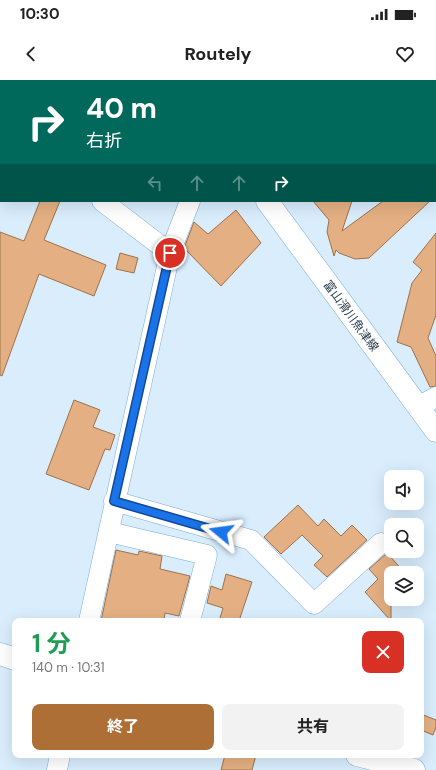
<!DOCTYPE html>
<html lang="ja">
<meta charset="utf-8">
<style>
:root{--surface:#fff;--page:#f2f2f2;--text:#222;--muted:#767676;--accent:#ad6f35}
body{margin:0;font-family:"DM Sans","Noto Sans JP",sans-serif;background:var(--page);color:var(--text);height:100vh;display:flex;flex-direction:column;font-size:15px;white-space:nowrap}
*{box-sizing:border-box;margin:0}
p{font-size:13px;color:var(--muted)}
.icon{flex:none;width:22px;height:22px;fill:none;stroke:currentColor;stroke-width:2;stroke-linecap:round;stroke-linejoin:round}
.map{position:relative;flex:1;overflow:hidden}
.details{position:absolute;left:12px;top:538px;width:412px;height:140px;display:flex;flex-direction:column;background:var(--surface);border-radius:8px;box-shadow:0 4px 16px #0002}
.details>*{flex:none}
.hud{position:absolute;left:0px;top:0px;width:436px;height:122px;box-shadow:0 4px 16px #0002;background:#00695c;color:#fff;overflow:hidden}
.tools{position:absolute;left:384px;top:390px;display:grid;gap:8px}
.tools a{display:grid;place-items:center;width:40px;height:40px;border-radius:8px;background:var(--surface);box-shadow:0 4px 16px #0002;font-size:20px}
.pin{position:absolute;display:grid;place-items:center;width:34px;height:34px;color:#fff;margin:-17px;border:2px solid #fff;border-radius:50%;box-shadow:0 1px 4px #0007}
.me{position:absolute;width:44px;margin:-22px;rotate:286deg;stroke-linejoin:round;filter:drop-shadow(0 0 3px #0008)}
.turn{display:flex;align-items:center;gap:14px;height:84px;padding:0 20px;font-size:18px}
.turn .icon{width:52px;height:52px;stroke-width:2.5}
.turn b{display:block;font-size:28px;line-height:34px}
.lanes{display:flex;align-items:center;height:38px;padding:0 20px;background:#0003;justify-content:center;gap:20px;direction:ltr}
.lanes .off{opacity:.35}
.round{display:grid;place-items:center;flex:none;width:42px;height:42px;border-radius:8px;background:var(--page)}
.overview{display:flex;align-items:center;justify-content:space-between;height:68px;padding:0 20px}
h1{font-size:24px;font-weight:700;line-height:30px;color:#1e9e55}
.primary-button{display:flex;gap:8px;margin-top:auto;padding:8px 20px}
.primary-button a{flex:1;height:46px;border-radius:8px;background:var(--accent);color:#fff;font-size:16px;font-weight:700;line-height:46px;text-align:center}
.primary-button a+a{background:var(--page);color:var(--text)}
.status{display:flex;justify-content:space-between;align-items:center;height:28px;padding:0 20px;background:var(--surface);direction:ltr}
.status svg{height:11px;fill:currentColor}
header{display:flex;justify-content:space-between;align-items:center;height:52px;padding:0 20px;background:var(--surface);font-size:18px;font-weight:700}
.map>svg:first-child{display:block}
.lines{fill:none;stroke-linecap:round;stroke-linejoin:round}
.river{stroke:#6ca3cd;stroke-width:31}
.building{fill:#e4b083;stroke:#9d724b}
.minor-casing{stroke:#7aacd2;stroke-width:21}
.tertiary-casing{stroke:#7aacd2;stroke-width:23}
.secondary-casing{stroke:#7aacd2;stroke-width:23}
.minor{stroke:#fff;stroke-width:20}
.tertiary{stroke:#fff;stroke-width:22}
.secondary{stroke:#fff;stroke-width:22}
.route-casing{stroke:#114b97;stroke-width:10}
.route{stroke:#1a73e8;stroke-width:7}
.labels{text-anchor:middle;stroke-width:3;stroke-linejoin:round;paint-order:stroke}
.street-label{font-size:12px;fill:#2a3f4f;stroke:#fff}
</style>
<div class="status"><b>10:30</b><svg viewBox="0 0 49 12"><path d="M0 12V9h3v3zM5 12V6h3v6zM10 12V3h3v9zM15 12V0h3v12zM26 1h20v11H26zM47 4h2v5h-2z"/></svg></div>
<header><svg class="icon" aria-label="back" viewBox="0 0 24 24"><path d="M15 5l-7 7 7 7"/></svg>Routely<svg class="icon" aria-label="heart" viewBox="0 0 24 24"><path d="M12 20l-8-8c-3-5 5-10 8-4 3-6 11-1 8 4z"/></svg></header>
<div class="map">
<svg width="436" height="690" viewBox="0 0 436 690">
<rect width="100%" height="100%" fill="#d9edfd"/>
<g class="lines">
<g class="river">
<path d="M 280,0 L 281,1"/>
<path d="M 435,100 L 436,101"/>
</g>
</g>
<g class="building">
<path d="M 40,121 L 60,121 L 44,160 L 106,185 L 94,216 L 39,194 L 2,296 L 0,295 L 0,152 L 24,161 Z"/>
<path d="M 313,121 L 352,121 L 342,151 L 383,121 L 430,121 L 369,178 L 355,179 L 339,173 L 336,170 L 334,176 L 327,152 L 329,140 Z"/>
<path d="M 236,130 L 261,163 L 221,206 L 184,168 L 194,142 L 208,154 Z"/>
<path d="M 436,153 L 436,235 L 428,258 L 436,276 L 436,306 L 430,307 L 411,267 L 397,262 L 412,203 L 422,190 L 413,182 Z"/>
<path d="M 120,173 L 138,178 L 134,193 L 116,189 Z"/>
<path d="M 74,320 L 100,330 L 93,347 L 115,355 L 110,370 L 105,369 L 89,410 L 46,394 Z"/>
<path d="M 298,425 L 318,446 L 324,439 L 341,456 L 352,445 L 367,460 L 327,497 L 314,485 L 323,476 L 302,455 L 281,474 L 264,457 Z"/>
<path d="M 116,470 L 138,475 L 139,471 L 162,476 L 160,489 L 190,496 L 179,536 L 165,533 L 164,541 L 101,541 Z"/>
<path d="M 387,473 L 405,493 L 391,493 L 391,541 L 365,512 L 378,499 L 369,489 Z"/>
<path d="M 226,494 L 252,502 L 239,541 L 219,541 L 223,528 L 207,523 L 211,506 L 222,510 Z"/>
<path d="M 421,634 L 436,640 L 436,647 L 433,655 L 421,650 Z"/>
<path d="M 225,675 L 256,675 L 252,690 L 221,690 Z"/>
</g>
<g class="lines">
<defs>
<g id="minor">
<path d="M 14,1 L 16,0"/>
<path d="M 0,12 L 1,11"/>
<path d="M 102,121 L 170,173"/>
<path d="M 418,327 L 436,317"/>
<path d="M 114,421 L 251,460 L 314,524 L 381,463"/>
<path d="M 109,452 L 207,475 L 190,541"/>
<path d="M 89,541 L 170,173 L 190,121"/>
<path d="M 57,690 L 60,675"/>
</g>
<g id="tertiary">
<path d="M 240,1 L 240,0"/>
<path d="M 0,574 L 15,579"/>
<path d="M 357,675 L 414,690"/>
</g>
<g id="secondary">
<path d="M 176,0 L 176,1"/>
<path d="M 267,121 L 436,351"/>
</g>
</defs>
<use href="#minor" class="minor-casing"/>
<use href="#tertiary" class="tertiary-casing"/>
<use href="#secondary" class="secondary-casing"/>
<use href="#minor" class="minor"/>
<use href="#tertiary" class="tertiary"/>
<use href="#secondary" class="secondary"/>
</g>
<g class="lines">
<defs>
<path id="route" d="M 170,173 L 114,421 L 221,452"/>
</defs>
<use href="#route" class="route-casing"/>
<use href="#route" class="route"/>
</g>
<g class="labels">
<g class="street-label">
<text transform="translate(351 236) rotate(54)" y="4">富山滑川魚津線</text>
</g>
</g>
</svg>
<div class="tools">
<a><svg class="icon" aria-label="sound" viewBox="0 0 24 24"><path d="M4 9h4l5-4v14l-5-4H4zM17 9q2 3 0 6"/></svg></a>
<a><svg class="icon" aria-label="search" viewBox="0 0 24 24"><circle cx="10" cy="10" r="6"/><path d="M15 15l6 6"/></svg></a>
<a><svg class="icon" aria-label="layers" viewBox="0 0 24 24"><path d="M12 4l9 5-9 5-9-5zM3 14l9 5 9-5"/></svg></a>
</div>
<div class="pin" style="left:170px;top:173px;background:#d93025"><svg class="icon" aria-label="arrive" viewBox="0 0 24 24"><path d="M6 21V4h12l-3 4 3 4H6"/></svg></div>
<svg class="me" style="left:221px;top:452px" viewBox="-20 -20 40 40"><path d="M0-17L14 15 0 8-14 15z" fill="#1a73e8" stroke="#fff" stroke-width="4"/></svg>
<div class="hud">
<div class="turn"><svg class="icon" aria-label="right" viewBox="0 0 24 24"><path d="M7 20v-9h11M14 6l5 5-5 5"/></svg><div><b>40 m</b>右折</div></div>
<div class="lanes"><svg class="icon off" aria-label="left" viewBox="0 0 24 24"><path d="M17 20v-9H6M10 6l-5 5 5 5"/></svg><svg class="icon off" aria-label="ahead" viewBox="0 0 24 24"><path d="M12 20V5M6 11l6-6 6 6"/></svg><svg class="icon off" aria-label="ahead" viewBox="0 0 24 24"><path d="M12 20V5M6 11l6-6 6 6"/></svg><svg class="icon" aria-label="right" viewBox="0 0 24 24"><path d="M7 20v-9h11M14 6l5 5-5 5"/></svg></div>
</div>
<section class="details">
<div class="overview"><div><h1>1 分</h1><p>140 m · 10:31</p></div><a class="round" style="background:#d93025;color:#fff"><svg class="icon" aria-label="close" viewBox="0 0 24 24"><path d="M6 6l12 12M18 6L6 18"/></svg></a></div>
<div class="primary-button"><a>終了</a><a>共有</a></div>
</section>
</div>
